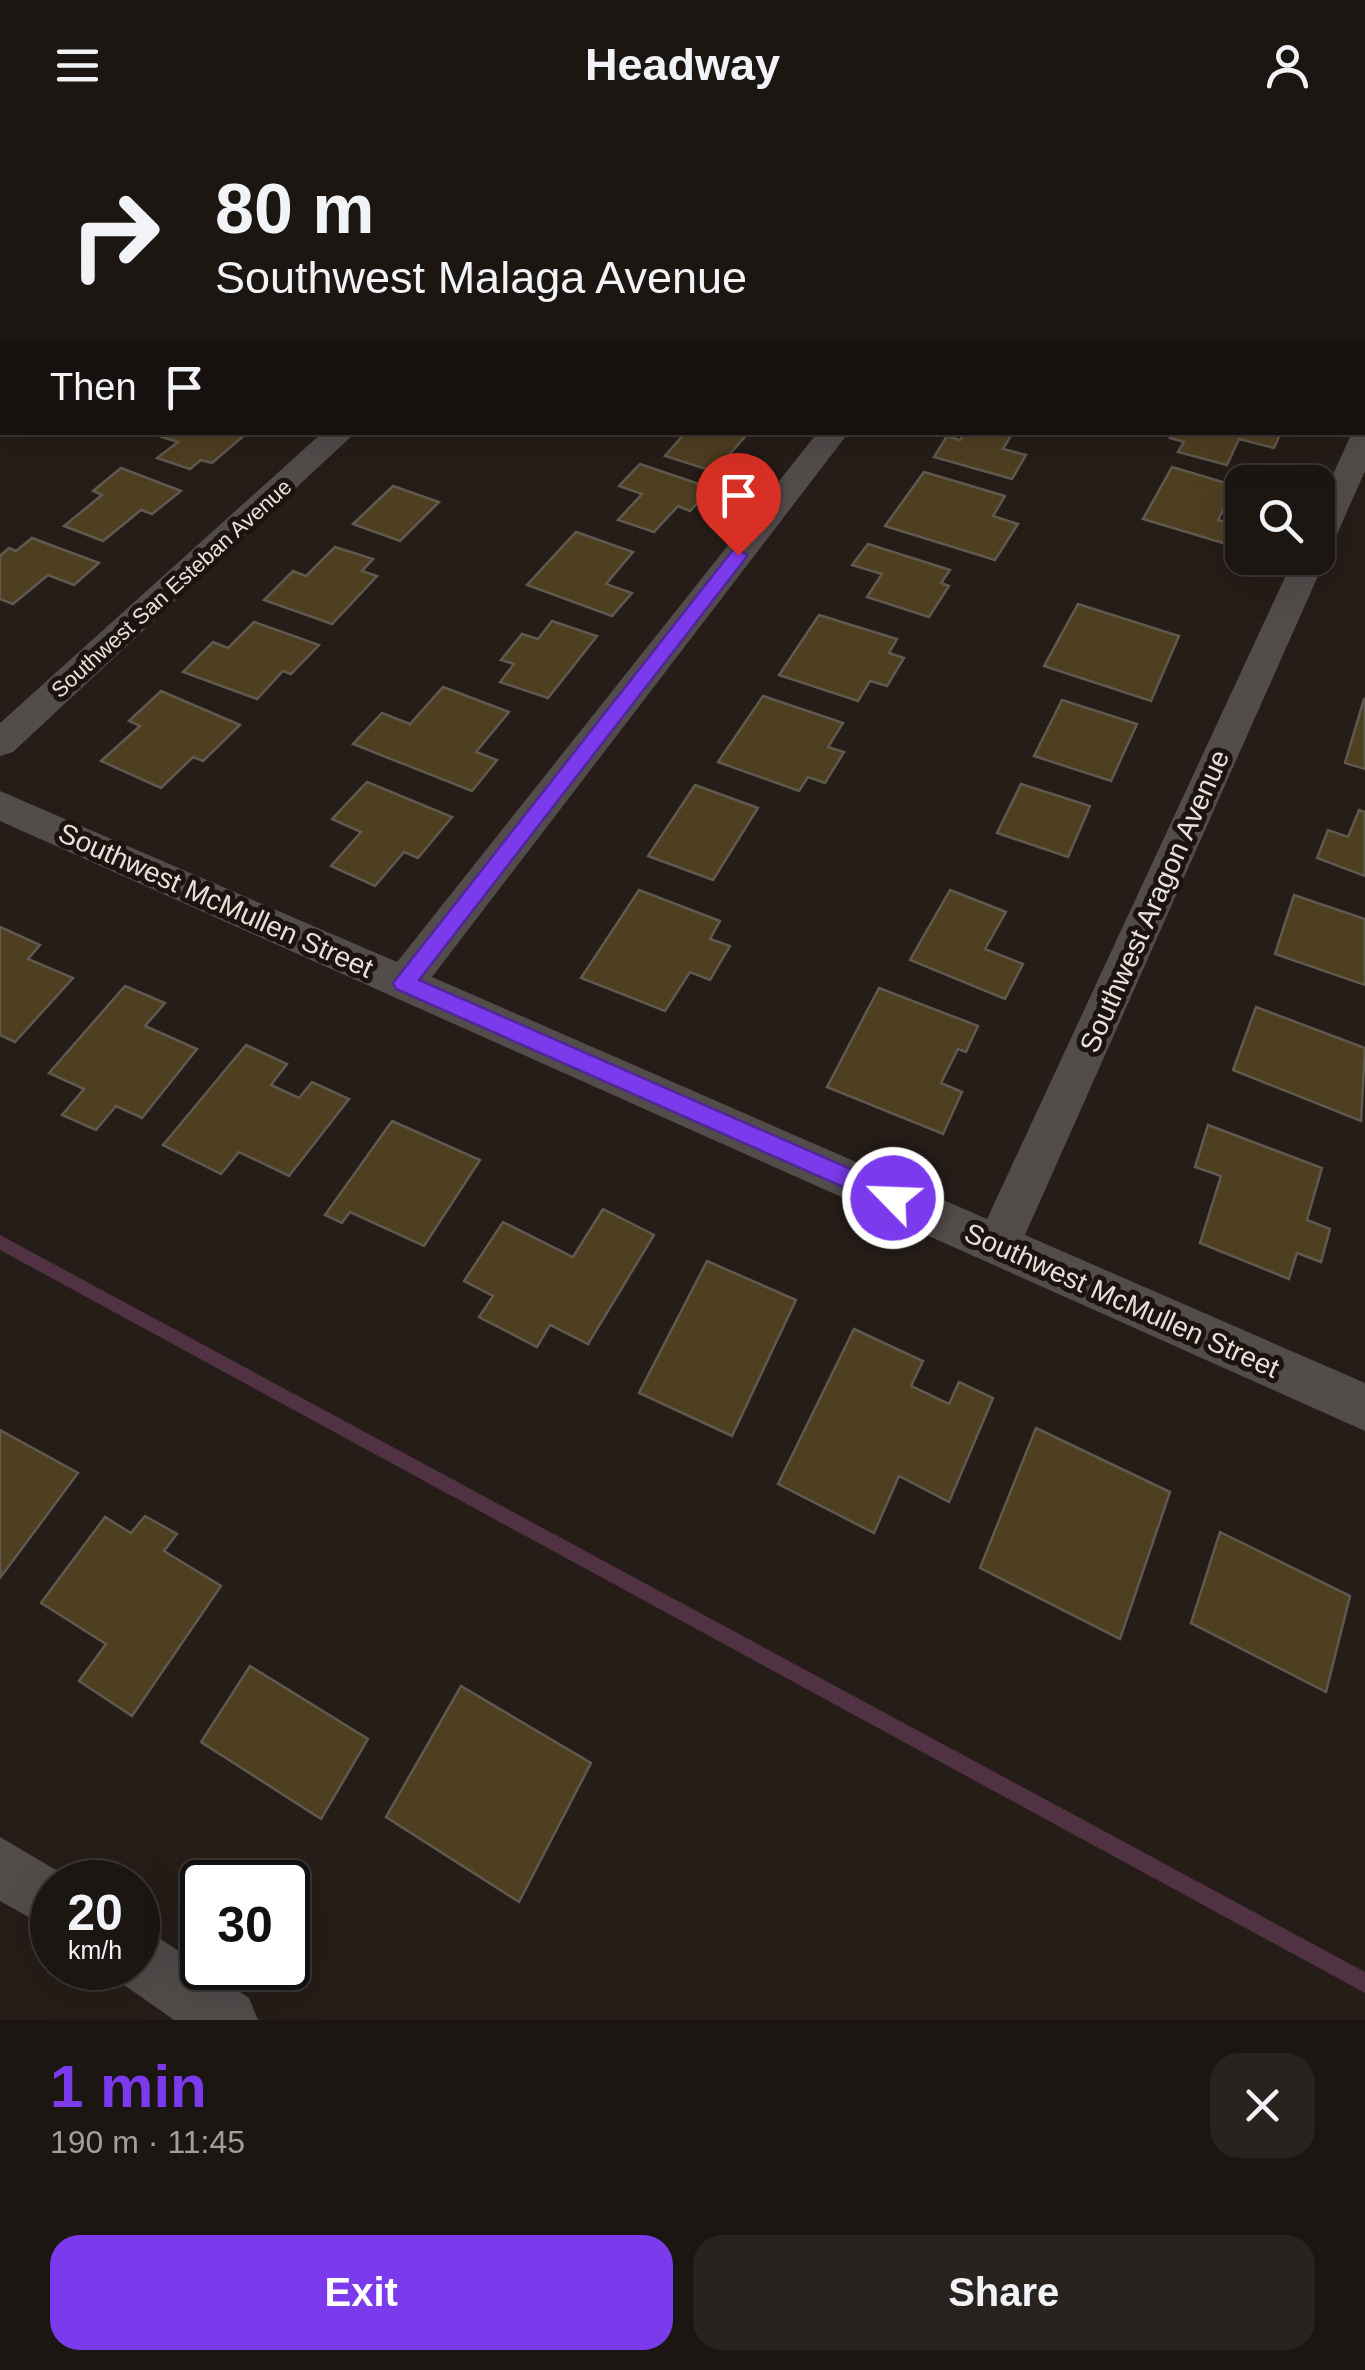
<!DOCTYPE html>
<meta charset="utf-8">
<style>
:root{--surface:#1c1612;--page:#292320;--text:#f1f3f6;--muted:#a09f9f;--line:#3a3532;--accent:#7c3aed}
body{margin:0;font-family:Helvetica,sans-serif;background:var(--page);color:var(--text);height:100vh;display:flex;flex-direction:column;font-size:38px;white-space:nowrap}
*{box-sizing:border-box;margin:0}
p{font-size:32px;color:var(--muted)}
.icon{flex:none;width:55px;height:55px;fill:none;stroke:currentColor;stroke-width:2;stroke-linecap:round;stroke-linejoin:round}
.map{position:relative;height:1890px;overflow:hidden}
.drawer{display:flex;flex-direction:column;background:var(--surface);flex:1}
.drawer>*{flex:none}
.hud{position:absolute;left:0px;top:0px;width:1365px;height:305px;box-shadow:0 10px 40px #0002,0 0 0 2px var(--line);background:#1c1612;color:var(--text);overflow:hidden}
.buttons{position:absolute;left:1225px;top:335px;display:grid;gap:20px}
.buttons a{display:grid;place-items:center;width:110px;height:110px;border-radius:20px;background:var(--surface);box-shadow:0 10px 40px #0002,0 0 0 2px var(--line);font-size:50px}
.speed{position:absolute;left:30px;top:1730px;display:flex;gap:20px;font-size:50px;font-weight:700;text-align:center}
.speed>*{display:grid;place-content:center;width:130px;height:130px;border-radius:50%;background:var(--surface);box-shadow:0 10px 40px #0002,0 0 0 2px var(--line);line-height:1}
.speed small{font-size:25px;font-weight:400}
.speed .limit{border:5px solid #111;border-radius:15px;background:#fff;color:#111}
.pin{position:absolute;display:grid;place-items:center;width:85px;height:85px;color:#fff;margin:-102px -42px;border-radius:50% 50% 50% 0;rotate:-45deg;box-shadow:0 0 10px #0007}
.pin .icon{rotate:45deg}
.me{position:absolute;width:110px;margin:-55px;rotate:294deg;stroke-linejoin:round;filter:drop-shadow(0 0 8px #0008)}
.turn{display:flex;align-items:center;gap:35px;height:210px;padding:0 50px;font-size:45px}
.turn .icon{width:130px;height:130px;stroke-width:2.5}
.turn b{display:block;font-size:70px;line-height:85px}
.then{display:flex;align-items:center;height:95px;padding:0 50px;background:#0003;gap:20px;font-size:38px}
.round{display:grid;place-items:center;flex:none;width:105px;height:105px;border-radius:30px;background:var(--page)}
.summary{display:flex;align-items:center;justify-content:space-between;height:170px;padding:0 50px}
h1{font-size:60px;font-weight:600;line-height:75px;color:var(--accent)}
.button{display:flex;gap:20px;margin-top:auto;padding:20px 50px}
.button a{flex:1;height:115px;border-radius:30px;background:var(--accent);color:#fff;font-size:40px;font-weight:600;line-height:115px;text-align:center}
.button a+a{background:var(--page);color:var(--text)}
header{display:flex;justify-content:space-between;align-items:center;height:130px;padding:0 50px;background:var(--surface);font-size:45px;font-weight:600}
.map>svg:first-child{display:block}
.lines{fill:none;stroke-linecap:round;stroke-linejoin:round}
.stream{fill:#513242;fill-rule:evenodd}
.building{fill:#4f3f21;stroke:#5f594f;stroke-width:2.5}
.minor{fill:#524c4b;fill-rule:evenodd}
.route{fill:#7c3aed;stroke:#51269a;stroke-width:2.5}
.labels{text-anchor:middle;stroke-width:10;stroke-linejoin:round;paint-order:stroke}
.far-street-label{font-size:22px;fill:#e7e1dd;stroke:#1d140f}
.street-label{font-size:28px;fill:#e7e1dd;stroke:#1d140f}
</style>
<header><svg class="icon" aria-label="menu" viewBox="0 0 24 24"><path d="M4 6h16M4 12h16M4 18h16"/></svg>Headway<svg class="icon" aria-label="person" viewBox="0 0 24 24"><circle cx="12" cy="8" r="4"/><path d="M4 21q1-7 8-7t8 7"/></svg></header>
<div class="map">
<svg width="1365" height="1890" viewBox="0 0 1365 1890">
<rect width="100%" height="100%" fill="#261d18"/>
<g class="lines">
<path class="stream" d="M 0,1105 L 1365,1842 L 1365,1863 L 0,1120 Z"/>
</g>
<g class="building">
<path d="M 167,302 L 248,302 L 212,333 L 201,330 L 190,339 L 157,328 L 178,312 L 162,307 Z"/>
<path d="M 679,302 L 749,302 L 730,324 L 743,328 L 728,346 L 665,326 L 684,304 Z"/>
<path d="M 965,302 L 1013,302 L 1003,319 L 1026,325 L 1012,349 L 934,327 L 947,306 L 960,310 Z"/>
<path d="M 1173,302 L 1281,302 L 1274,318 L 1239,309 L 1227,335 L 1178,322 L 1184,312 L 1170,308 Z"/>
<path d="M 640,334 L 711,358 L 690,381 L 678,376 L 654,402 L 618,390 L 642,364 L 619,356 Z"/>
<path d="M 1172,337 L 1236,356 L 1218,390 L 1232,394 L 1223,413 L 1143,389 Z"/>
<path d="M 121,338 L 181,361 L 152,384 L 141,380 L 103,411 L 64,396 L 102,365 L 93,361 Z"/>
<path d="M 924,342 L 1005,366 L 993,386 L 1018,394 L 995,430 L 885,396 Z"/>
<path d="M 393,356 L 439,372 L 400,411 L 353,394 Z"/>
<path d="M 576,402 L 633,422 L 606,454 L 632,463 L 612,486 L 527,455 Z"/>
<path d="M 32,408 L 99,433 L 74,455 L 48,445 L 13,474 L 0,469 L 0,426 L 9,418 L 16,421 Z"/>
<path d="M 868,414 L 950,440 L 941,453 L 949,456 L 929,487 L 867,467 L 882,444 L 852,435 Z"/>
<path d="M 335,417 L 373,429 L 362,441 L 377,446 L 332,494 L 264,470 L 293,441 L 306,446 Z"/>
<path d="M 1078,474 L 1179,506 L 1151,571 L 1044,536 Z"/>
<path d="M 819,485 L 897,509 L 889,523 L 904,528 L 887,556 L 870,551 L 858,571 L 779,545 Z"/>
<path d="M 552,491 L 597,506 L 548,568 L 500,552 L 514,534 L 501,530 L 522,504 L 538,509 Z"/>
<path d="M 254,492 L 319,515 L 291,544 L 283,541 L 257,569 L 183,542 L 213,512 L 228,518 Z"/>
<path d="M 443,557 L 509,582 L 476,622 L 497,630 L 472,661 L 353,614 L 382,583 L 410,594 Z"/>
<path d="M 161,561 L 240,595 L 203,631 L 193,627 L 161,658 L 101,631 L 140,596 L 129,591 Z"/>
<path d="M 763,566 L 843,593 L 828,617 L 844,622 L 825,653 L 808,647 L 799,661 L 718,632 Z"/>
<path d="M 1364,569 L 1365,569 L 1365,639 L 1345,633 Z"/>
<path d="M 1062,570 L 1137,594 L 1111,651 L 1034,626 Z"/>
<path d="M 367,652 L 452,687 L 418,728 L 404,722 L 375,756 L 331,736 L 361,702 L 332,689 Z"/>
<path d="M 1021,654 L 1090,676 L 1068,727 L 997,703 Z"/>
<path d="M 695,655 L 758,678 L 713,750 L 648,726 Z"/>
<path d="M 1359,680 L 1365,682 L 1365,746 L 1317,728 L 1328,700 L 1348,707 Z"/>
<path d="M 639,760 L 720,791 L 710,809 L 730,816 L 710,850 L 690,842 L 665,881 L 581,848 Z"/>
<path d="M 950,760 L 1006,782 L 985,819 L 1023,834 L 1005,869 L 910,830 Z"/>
<path d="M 1294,765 L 1365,789 L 1365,855 L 1275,824 Z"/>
<path d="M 0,797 L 40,815 L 28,829 L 73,848 L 15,912 L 0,905 Z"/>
<path d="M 125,856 L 165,873 L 145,896 L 197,919 L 142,988 L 116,976 L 96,1000 L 62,985 L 84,959 L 49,943 Z"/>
<path d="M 879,858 L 978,896 L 966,922 L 958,919 L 941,953 L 962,962 L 943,1004 L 827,957 Z"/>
<path d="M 1256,877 L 1365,918 L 1361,991 L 1233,940 Z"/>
<path d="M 246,915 L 287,934 L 271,955 L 299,968 L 312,952 L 349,969 L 289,1046 L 239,1022 L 221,1044 L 163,1015 Z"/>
<path d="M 392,991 L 480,1030 L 424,1116 L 350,1082 L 342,1093 L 325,1085 Z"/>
<path d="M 1208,995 L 1322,1038 L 1307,1090 L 1330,1099 L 1321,1132 L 1297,1123 L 1289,1149 L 1200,1113 L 1221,1046 L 1195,1037 Z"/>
<path d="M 603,1079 L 654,1105 L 588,1214 L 550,1195 L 537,1217 L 479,1187 L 493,1166 L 464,1151 L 503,1092 L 573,1127 Z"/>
<path d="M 707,1131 L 796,1170 L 732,1306 L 639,1263 Z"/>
<path d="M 854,1199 L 923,1231 L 911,1256 L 949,1274 L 959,1252 L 993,1268 L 949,1372 L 899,1346 L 874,1403 L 778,1354 Z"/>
<path d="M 1036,1298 L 1170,1362 L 1120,1509 L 980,1438 Z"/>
<path d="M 0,1300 L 78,1343 L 0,1448 Z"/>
<path d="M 145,1386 L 177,1404 L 164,1421 L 221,1456 L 132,1586 L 79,1551 L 106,1514 L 41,1473 L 105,1387 L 131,1403 Z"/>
<path d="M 1220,1402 L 1350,1466 L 1326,1562 L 1191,1493 Z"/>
<path d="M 250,1536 L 368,1609 L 321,1689 L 201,1612 Z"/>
<path d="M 461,1556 L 591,1633 L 519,1772 L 386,1687 Z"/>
</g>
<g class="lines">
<g class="minor">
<path d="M 1365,298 L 1365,341 L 1334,411 L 1320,420 L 1326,428 L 1025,1105 L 1365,1253 L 1365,1301 L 0,691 L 0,661 L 397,832 L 818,302 L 849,302 L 432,847 L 987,1089 L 1294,428 L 1318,428 L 1318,377 L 1350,307 Z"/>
<path d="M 323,302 L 356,302 L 13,622 L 0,626 L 0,593 Z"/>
<path d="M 0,1707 L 73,1750 L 52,1752 L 52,1800 L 0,1771 Z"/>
<path d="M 138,1799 L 159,1808 L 249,1868 L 258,1890 L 174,1890 L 117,1850 L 112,1838 L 138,1838 Z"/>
</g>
</g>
<path class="route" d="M 738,419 L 747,425 L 745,429 L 419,850 L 901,1061 L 905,1068 L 901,1076 L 893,1079 L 396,859 L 393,853 L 732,421 Z"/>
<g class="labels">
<g class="far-street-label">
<text transform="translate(171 458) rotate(-42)" y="8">Southwest San Esteban Avenue</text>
</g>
<g class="street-label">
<text transform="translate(216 770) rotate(24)" y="10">Southwest McMullen Street</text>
<text transform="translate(1154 771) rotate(-66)" y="10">Southwest Aragon Avenue</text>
<text transform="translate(1122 1170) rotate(24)" y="10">Southwest McMullen Street</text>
</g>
</g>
</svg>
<div class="buttons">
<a><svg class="icon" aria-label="search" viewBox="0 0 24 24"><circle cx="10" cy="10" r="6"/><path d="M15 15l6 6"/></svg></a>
</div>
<div class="speed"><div>20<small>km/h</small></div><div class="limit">30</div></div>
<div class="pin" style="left:738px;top:425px;background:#d93025"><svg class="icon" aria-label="arrive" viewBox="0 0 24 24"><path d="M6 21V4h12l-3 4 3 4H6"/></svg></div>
<svg class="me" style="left:893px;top:1068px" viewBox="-20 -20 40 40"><circle r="17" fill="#7c3aed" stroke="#fff" stroke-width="3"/><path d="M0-11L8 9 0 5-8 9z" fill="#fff"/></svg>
<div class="hud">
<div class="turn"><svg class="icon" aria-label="right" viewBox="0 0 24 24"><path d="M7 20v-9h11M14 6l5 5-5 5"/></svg><div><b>80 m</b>Southwest Malaga Avenue</div></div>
<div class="then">Then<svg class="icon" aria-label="arrive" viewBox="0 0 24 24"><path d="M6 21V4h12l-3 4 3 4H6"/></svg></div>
</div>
</div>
<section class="drawer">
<div class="summary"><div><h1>1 min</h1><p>190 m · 11:45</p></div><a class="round"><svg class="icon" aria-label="close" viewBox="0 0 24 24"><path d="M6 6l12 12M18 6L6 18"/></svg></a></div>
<div class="button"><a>Exit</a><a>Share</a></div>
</section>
